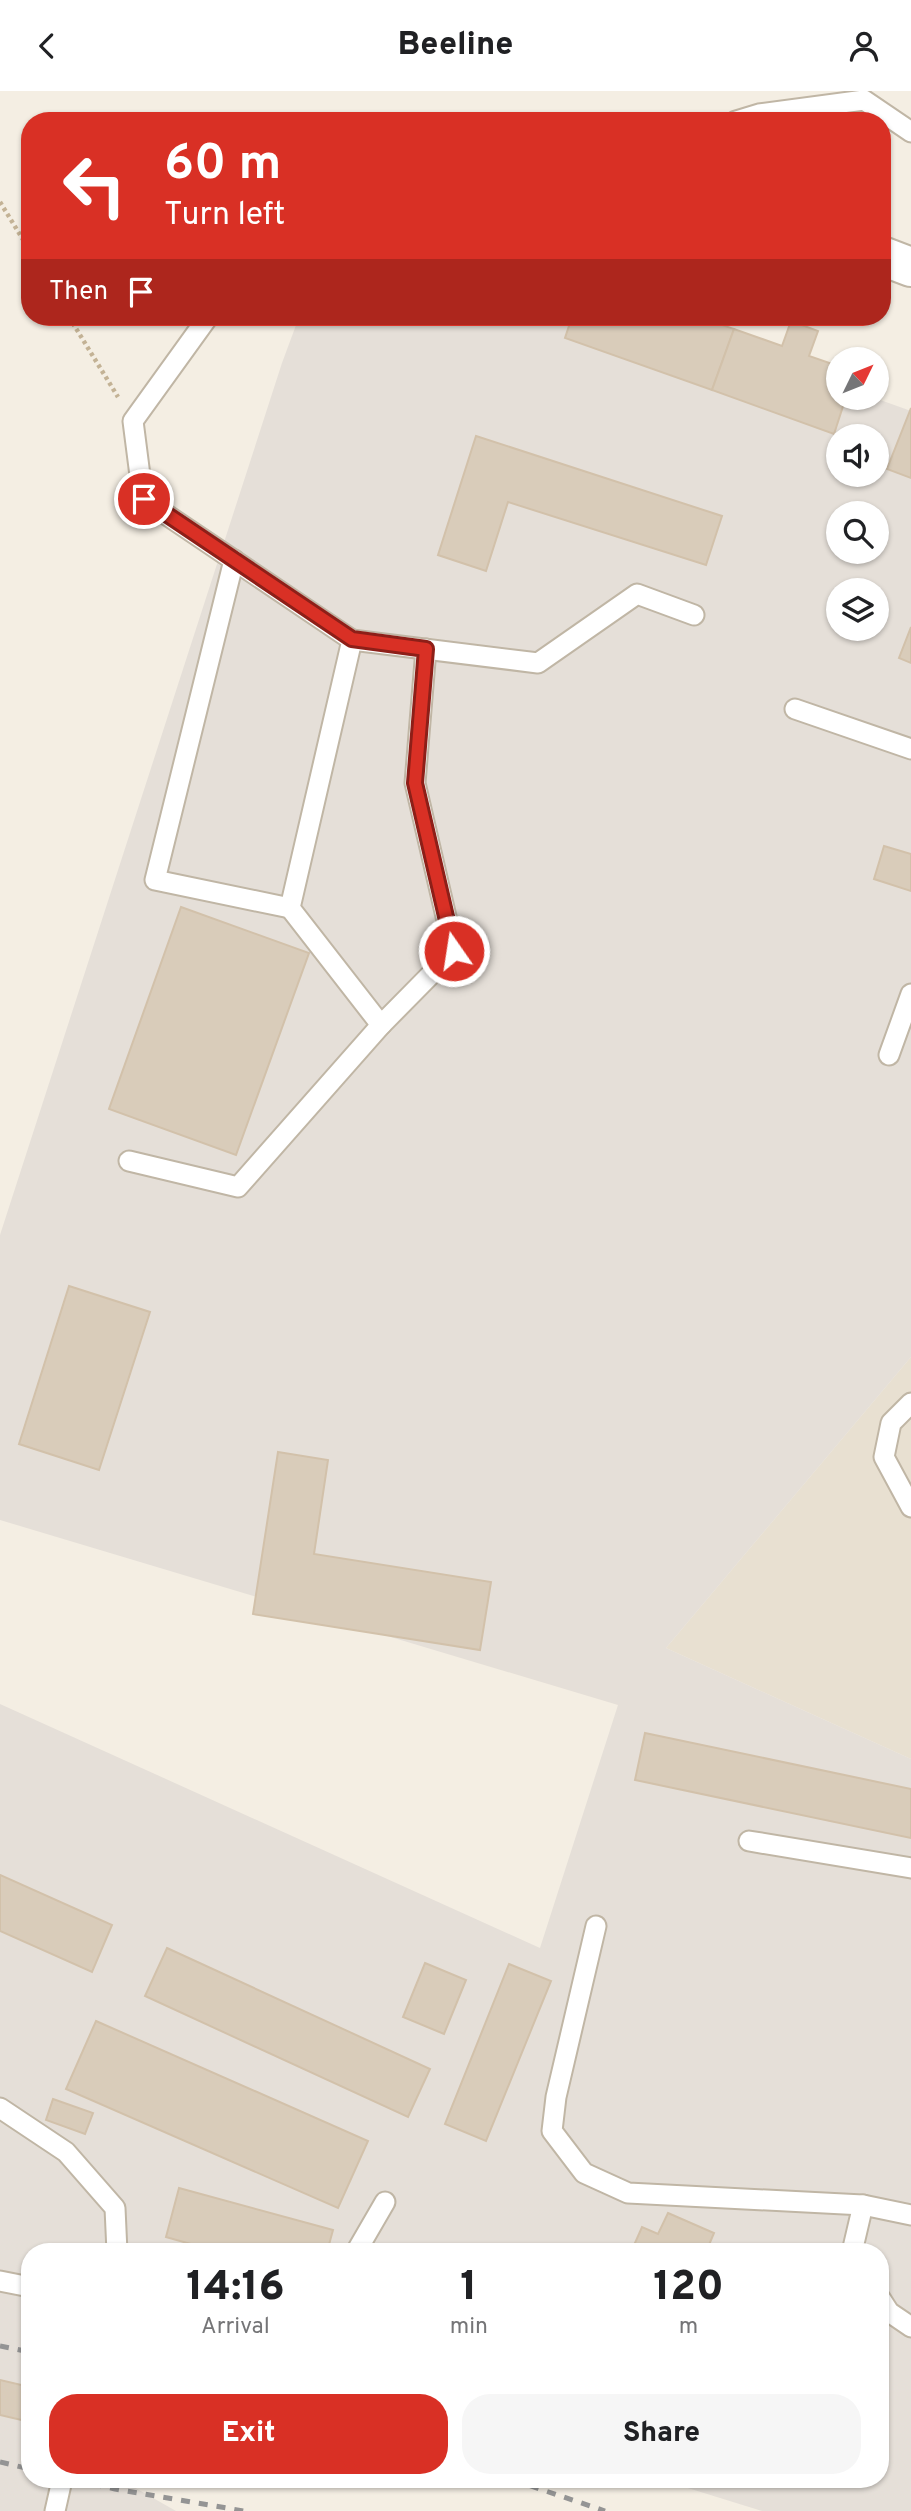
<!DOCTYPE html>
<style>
:root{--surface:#fff;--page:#f6f6f6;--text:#202124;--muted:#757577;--accent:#d93025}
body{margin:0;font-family:Overpass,sans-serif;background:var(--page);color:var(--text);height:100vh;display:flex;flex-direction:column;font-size:26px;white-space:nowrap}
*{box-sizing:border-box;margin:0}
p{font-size:23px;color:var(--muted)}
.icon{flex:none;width:38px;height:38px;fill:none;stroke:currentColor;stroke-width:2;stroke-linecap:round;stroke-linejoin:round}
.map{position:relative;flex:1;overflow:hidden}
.panel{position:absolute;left:21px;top:2152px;width:868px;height:245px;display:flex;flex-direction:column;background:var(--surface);border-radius:28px;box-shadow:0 2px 5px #0004}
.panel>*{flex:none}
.top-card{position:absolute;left:21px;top:21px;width:870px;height:214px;border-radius:28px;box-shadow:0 2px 5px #0004;background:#d93025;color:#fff;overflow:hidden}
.needle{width:46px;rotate:47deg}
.buttons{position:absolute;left:826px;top:256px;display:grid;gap:14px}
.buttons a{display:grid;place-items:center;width:63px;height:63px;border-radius:50%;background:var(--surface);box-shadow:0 2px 5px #0004;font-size:35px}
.pin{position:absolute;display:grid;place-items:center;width:60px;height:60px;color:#fff;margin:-30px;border:4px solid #fff;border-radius:50%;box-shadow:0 2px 7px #0007}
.me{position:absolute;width:77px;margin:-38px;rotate:347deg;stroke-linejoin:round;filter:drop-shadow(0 0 5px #0008)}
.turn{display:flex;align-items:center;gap:24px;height:147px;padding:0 28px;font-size:32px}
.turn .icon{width:91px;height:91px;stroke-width:2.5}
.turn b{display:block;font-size:49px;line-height:60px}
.then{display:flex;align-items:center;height:66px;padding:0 28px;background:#0003;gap:14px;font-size:26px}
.eta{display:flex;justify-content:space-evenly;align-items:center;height:119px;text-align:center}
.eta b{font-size:42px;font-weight:800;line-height:49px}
.cta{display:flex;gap:14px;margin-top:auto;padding:14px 28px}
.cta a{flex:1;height:80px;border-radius:28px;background:var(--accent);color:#fff;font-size:28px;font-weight:800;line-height:80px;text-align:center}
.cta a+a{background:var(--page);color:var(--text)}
header{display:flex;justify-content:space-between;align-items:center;height:91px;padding:0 28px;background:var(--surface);font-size:32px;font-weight:800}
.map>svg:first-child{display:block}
.residential{fill:#e8e0d1}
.industrial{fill:#e5dfd8;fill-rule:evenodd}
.building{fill:#d9ccba;stroke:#d2c1aa;stroke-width:2}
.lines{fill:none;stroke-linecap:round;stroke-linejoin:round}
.service-casing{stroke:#c0b6a5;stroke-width:23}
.minor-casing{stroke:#c0b6a5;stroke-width:42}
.path{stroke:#c3b295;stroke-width:4.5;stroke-dasharray:3.5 3.5;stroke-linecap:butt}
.service{stroke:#fff;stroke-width:19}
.minor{stroke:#fff;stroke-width:38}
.rail{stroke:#949494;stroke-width:5;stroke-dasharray:9 9;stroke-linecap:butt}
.route-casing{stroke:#8d1f18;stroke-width:18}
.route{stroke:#d93025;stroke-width:12}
</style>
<header><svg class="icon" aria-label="back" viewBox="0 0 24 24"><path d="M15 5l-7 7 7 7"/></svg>Beeline<svg class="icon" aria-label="person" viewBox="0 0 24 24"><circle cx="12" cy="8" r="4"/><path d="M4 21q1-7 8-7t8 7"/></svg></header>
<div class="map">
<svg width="911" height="2420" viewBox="0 0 911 2420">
<rect width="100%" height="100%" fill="#f4eee3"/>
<path class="residential" d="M 911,1266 L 911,1668 L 666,1557 Z"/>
<path class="industrial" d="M 299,226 L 650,226 L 838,294 L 838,306 L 872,306 L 911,320 L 911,1266 L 666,1557 L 911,1668 L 911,2420 L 762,2420 L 662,2389 L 880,2389 L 880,2161 L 30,2161 L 30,2389 L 134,2389 L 132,2395 L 176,2420 L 0,2420 L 0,1613 L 540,1857 L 618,1614 L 0,1429 L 0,1144 L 282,272 ZM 838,345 L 877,345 L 877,383 L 838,383 ZM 838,422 L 877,422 L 877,460 L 838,460 ZM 838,499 L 877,499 L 877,537 L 838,537 Z"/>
<g class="building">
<path d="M 572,226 L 699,226 L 734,238 L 712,299 L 565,247 Z"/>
<path d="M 791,230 L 818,240 L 809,265 L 838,275 L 838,306 L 846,306 L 834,343 L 712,299 L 734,238 L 782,255 Z"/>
<path d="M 911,317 L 911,387 L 887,378 Z"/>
<path d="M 476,345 L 722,425 L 706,474 L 508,411 L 486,480 L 438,464 Z"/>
<path d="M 911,536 L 911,572 L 899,567 Z"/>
<path d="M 884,755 L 911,763 L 911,800 L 874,788 Z"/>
<path d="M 181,816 L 309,862 L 236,1064 L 109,1018 Z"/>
<path d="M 69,1195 L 150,1221 L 99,1379 L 19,1353 Z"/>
<path d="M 278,1361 L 328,1369 L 314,1463 L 491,1491 L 480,1559 L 253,1523 Z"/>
<path d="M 645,1642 L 911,1698 L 911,1747 L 635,1689 Z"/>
<path d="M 0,1784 L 112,1834 L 92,1881 L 0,1840 Z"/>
<path d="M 167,1857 L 430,1978 L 408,2026 L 145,1905 Z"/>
<path d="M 425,1872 L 466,1889 L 444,1943 L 403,1926 Z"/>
<path d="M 509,1873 L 551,1890 L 486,2050 L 445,2033 Z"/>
<path d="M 96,1930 L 368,2050 L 338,2117 L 66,1998 Z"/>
<path d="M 53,2008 L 93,2022 L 85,2043 L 46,2029 Z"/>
<path d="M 179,2097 L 333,2139 L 327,2161 L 219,2161 L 166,2146 Z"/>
<path d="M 668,2122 L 714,2142 L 706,2161 L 631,2161 L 642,2136 L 658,2143 Z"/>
<path d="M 0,2289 L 30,2296 L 30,2331 L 0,2324 Z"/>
</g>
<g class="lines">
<defs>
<g id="service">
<path d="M 736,30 L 759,23 L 864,9 L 911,41"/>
<path d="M 208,226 L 133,330 L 143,408 L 352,549 L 290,817 L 381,934"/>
<path d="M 234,469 L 155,789 L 290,817"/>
<path d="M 352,549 L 538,572 L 637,503 L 694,524"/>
<path d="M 795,618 L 911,658"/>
<path d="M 889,964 L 911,903"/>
<path d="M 129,1070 L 238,1096 L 381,934 L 454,860 L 415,692 L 426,558"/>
<path d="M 911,1312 L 891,1332 L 884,1366 L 911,1416"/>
<path d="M 749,1750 L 911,1777"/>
<path d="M 596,1835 L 556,2006 L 552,2040 L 584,2082 L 628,2102 L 863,2114 L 911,2124"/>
<path d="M 0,2017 L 66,2061 L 115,2117 L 117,2161"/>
<path d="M 356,2161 L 385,2111"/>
<path d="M 852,2161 L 863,2114"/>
<path d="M 0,2190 L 30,2196"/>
<path d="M 880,2207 L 889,2221 L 911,2236"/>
<path d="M 55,2420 L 62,2389"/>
</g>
<path id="minor" d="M 882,165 L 911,176"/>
</defs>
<use href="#service" class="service-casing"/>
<use href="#minor" class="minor-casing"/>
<g class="path">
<path d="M 0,111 L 30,160"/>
<path d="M 69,226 L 118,306"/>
</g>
<use href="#service" class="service"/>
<use href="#minor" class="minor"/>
<g class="rail">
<path d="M 0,2255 L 30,2261"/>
<path d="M 0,2371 L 30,2378"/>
<path d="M 75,2389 L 115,2398 L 244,2420"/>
<path d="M 513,2389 L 605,2420"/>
</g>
</g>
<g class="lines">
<defs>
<path id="route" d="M 144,408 L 352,548 L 426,558 L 415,692 L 454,860"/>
</defs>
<use href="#route" class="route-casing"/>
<use href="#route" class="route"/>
</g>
</svg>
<div class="buttons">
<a><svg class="needle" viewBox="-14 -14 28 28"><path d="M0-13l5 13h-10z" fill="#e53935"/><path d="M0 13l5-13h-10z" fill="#757577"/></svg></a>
<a><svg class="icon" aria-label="sound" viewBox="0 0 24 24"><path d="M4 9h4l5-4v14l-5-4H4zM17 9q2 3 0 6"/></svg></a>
<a><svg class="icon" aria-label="search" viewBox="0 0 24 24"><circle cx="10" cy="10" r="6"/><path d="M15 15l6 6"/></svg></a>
<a><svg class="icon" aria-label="layers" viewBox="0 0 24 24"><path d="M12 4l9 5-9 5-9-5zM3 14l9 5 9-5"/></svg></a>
</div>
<div class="pin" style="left:144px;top:408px;background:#d93025"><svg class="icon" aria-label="arrive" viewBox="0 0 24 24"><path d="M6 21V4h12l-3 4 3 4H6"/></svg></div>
<svg class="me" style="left:454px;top:860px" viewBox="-20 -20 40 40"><circle r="17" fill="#d93025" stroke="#fff" stroke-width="3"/><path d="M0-11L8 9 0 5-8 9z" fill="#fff"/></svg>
<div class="top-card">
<div class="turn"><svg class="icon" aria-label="left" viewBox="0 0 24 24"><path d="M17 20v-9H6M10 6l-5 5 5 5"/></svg><div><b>60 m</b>Turn left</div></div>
<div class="then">Then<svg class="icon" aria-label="arrive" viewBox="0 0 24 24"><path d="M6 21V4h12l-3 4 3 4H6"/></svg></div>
</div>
<section class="panel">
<div class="eta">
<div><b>14:16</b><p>Arrival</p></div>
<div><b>1</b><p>min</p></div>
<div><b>120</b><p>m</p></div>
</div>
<div class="cta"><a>Exit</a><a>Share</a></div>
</section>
</div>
